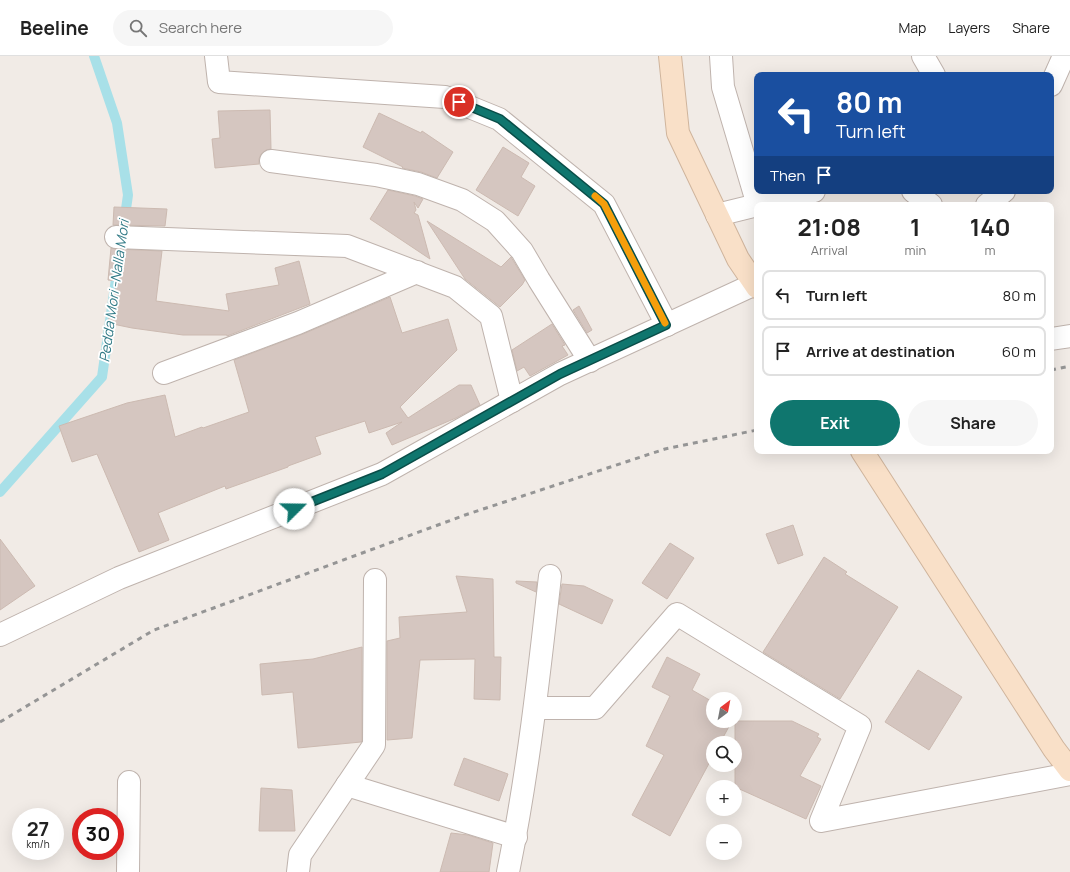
<!DOCTYPE html>
<meta charset="utf-8">
<style>
:root{--surface:#fff;--page:#f6f6f6;--text:#222;--muted:#767676;--line:#e0e0e0;--accent:#0f766e}
body{margin:0;font-family:Manrope,sans-serif;background:var(--page);color:var(--text);height:100vh;display:flex;flex-direction:column;font-size:15px;white-space:nowrap}
*{box-sizing:border-box;margin:0}
p{font-size:13px;color:var(--muted)}
.icon{flex:none;width:22px;height:22px;fill:none;stroke:currentColor;stroke-width:2;stroke-linecap:round;stroke-linejoin:round}
.map{position:relative;flex:1;overflow:hidden}
.panel{position:absolute;left:754px;top:146px;width:300px;height:252px;display:flex;flex-direction:column;background:var(--surface);border-radius:8px;box-shadow:0 4px 16px #0002}
.panel>*{flex:none}
.top-card{position:absolute;left:754px;top:16px;width:300px;height:122px;border-radius:8px;box-shadow:0 4px 16px #0002;background:#1a4fa0;color:#fff;overflow:hidden}
.needle{width:26px;rotate:32deg}
.tools{position:absolute;left:706px;top:636px;display:grid;gap:8px}
.tools a{display:grid;place-items:center;width:36px;height:36px;border-radius:50%;background:var(--surface);box-shadow:0 4px 16px #0002;font-size:20px}
.speed{position:absolute;left:12px;top:752px;display:flex;gap:8px;font-size:20px;font-weight:700;text-align:center}
.speed>*{display:grid;place-content:center;width:52px;height:52px;border-radius:50%;background:var(--surface);box-shadow:0 4px 16px #0002;line-height:1}
.speed small{font-size:10px;font-weight:400}
.speed .limit{border:6px solid #d22;background:#fff;color:#111}
.pin{position:absolute;display:grid;place-items:center;width:34px;height:34px;color:#fff;margin:-17px;border:2px solid #fff;border-radius:50%;box-shadow:0 1px 4px #0007}
.me{position:absolute;width:44px;margin:-22px;rotate:68deg;stroke-linejoin:round;filter:drop-shadow(0 0 3px #0008)}
.turn{display:flex;align-items:center;gap:14px;height:84px;padding:0 16px;font-size:18px}
.turn .icon{width:52px;height:52px;stroke-width:2.5}
.turn b{display:block;font-size:28px;line-height:34px}
.then{display:flex;align-items:center;height:38px;padding:0 16px;background:#0003;gap:8px;font-size:15px}
.eta{display:flex;justify-content:space-evenly;align-items:center;height:68px;text-align:center}
.eta b{font-size:24px;font-weight:700;line-height:28px}
.button{display:flex;gap:8px;margin-top:auto;padding:8px 16px}
.button a{flex:1;height:46px;border-radius:24px;background:var(--accent);color:#fff;font-size:16px;font-weight:700;line-height:46px;text-align:center}
.button a+a{background:var(--page);color:var(--text)}
ul{padding:0;list-style:none}
li{display:flex;align-items:center;gap:12px;height:50px;margin:0 8px 6px;padding:0 8px;border:2px solid var(--line);border-radius:8px}
li div{flex:1}
li b{display:block;font-size:15px}
li em{font-style:normal}
header{display:flex;align-items:center;gap:24px;box-sizing:border-box;height:56px;padding:0 20px;background:var(--surface);border-bottom:1px solid var(--line)}
header strong{font-size:19px}
nav{display:flex;gap:22px;margin-inline-start:auto;font-size:14px}
.search{width:280px;height:36px;background:var(--page);display:flex;align-items:center;gap:10px;box-sizing:border-box;padding:0 14px;border-radius:22px;color:var(--muted);font-size:15px}
.map>svg:first-child{display:block}
.lines{fill:none;stroke-linecap:round;stroke-linejoin:round}
.stream{stroke:#a8e0e8;stroke-width:10}
.building{fill:#d5c6c0;stroke:#ccbab1}
.street-casing{stroke:#bfb3ad;stroke-width:24}
.secondary-casing{stroke:#cfb49c;stroke-width:24}
.street{stroke:#fff;stroke-width:22}
.secondary{stroke:#f9e0c8;stroke-width:22}
.rail{stroke:#959595;stroke-width:3;stroke-dasharray:5 5;stroke-linecap:butt}
.route-casing{stroke:#0a4d48;stroke-width:10}
.route{stroke:#0f766e;stroke-width:7}
.slow{stroke:#f59e0b;stroke-width:7}
.labels{text-anchor:middle;stroke-width:3.5;stroke-linejoin:round;paint-order:stroke}
.water-label{font-size:14px;font-style:italic;fill:#327b87;stroke:#fff}
</style>
<header>
<strong>Beeline</strong>
<div class="search"><svg class="icon" aria-label="search" viewBox="0 0 24 24"><circle cx="10" cy="10" r="6"/><path d="M15 15l6 6"/></svg>Search here</div>
<nav><a>Map</a><a>Layers</a><a>Share</a></nav>
</header>
<div class="map">
<svg width="1070" height="816" viewBox="0 0 1070 816">
<rect width="100%" height="100%" fill="#f1ebe6"/>
<g class="lines">
<path class="stream" d="M 0,436 L 102,321 L 128,139 L 117,67 L 94,0"/>
</g>
<g class="building">
<path d="M 270,54 L 271,93 L 266,94 L 261,98 L 259,103 L 259,108 L 215,112 L 212,83 L 220,82 L 218,55 Z"/>
<path d="M 379,57 L 421,77 L 422,75 L 453,96 L 437,122 L 421,116 L 402,112 L 403,111 L 363,91 Z"/>
<path d="M 503,91 L 529,107 L 521,121 L 535,130 L 518,160 L 476,134 Z"/>
<path d="M 388,134 L 415,140 L 423,143 L 418,152 L 414,146 L 416,154 L 414,157 L 418,159 L 430,203 L 370,163 Z"/>
<path d="M 114,151 L 167,153 L 165,170 L 116,169 L 113,169 Z"/>
<path d="M 427,165 L 501,211 L 511,201 L 525,224 L 522,229 L 500,251 L 465,223 Z"/>
<path d="M 111,192 L 116,193 L 162,195 L 156,245 L 229,255 L 226,238 L 279,229 L 275,212 L 299,205 L 310,248 L 227,280 L 227,279 L 183,279 L 132,272 L 108,267 L 117,225 L 108,224 Z"/>
<path d="M 390,241 L 402,277 L 448,263 L 457,294 L 400,351 L 408,362 L 459,329 L 471,329 L 480,349 L 456,362 L 392,389 L 386,377 L 402,366 L 369,377 L 365,365 L 315,381 L 321,398 L 288,410 L 288,411 L 226,433 L 225,430 L 158,457 L 169,484 L 139,496 L 97,398 L 72,406 L 59,370 L 127,347 L 165,339 L 175,381 L 202,371 L 203,372 L 249,356 L 234,304 L 303,278 Z"/>
<path d="M 579,250 L 592,274 L 587,277 L 573,254 Z"/>
<path d="M 552,268 L 565,289 L 562,290 L 568,299 L 530,320 L 524,311 L 517,315 L 512,294 Z"/>
<path d="M 793,469 L 803,499 L 778,508 L 766,478 Z"/>
<path d="M 0,483 L 35,530 L 0,554 Z"/>
<path d="M 670,487 L 694,502 L 667,543 L 642,527 Z"/>
<path d="M 824,501 L 847,516 L 845,518 L 898,551 L 840,643 L 763,596 Z"/>
<path d="M 456,520 L 493,523 L 494,601 L 501,601 L 500,644 L 474,643 L 475,603 L 420,604 L 412,682 L 387,684 L 387,585 L 400,582 L 399,561 L 467,556 Z"/>
<path d="M 516,525 L 537,526 L 536,536 L 516,527 Z"/>
<path d="M 562,528 L 584,530 L 613,544 L 602,568 L 559,548 Z"/>
<path d="M 362,591 L 362,685 L 361,686 L 298,692 L 293,636 L 262,639 L 260,608 L 313,603 Z"/>
<path d="M 667,601 L 700,618 L 692,634 L 713,646 L 713,665 L 732,665 L 720,687 L 713,687 L 713,700 L 670,780 L 632,759 L 664,699 L 646,690 L 670,640 L 652,631 Z"/>
<path d="M 918,614 L 962,641 L 929,694 L 885,666 Z"/>
<path d="M 735,665 L 792,665 L 819,678 L 817,681 L 821,683 L 800,720 L 821,730 L 806,763 L 735,731 Z"/>
<path d="M 464,702 L 508,718 L 499,745 L 454,729 Z"/>
<path d="M 261,732 L 292,734 L 295,775 L 259,775 Z"/>
<path d="M 451,777 L 468,779 L 493,787 L 489,816 L 440,816 Z"/>
</g>
<g class="lines">
<defs>
<g id="street">
<path d="M 216,0 L 219,26 L 445,41 L 499,63 L 604,148 L 667,269"/>
<path d="M 721,0 L 723,31 L 758,149"/>
<path d="M 923,0 L 934,19"/>
<path d="M 1051,29 L 1064,0"/>
<path d="M 271,105 L 376,119 L 418,128 L 462,144 L 495,165 L 522,195 L 539,224 L 590,305"/>
<path d="M 913,135 L 931,149"/>
<path d="M 987,149 L 1004,135"/>
<path d="M 717,159 L 814,135"/>
<path d="M 116,181 L 347,190 L 455,231 L 491,260 L 512,345"/>
<path d="M 1051,283 L 1070,280"/>
<path d="M 164,317 L 298,267 L 417,216"/>
<path d="M 0,579 L 119,522 L 382,418 L 560,318 L 755,228"/>
<path d="M 535,652 L 595,652 L 677,558 L 860,670 L 821,765 L 1070,718"/>
<path d="M 347,729 L 516,781"/>
<path d="M 128,816 L 129,726"/>
<path d="M 298,816 L 300,799 L 374,689 L 375,524"/>
<path d="M 508,816 C 528,718 539,619 550,520"/>
</g>
<g id="secondary">
<path d="M 670,0 L 678,77 L 738,203 L 757,231"/>
<path d="M 862,395 L 1054,693 L 1070,714"/>
</g>
</defs>
<use href="#street" class="street-casing"/>
<use href="#secondary" class="secondary-casing"/>
<use href="#street" class="street"/>
<use href="#secondary" class="secondary"/>
<g class="rail">
<path d="M 1051,314 L 1070,310"/>
<path d="M 0,666 L 154,574 L 465,459 L 665,393 L 757,374"/>
</g>
</g>
<g class="lines">
<defs>
<path id="route" d="M 294,453 L 382,418 L 560,318 L 666,269 L 604,148 L 500,63 L 459,46"/>
</defs>
<use href="#route" class="route-casing"/>
<use href="#route" class="route"/>
<path class="slow" d="M 595,140 L 604,148 L 665,267"/>
</g>
<g class="labels">
<g class="water-label">
<text transform="translate(114 235) rotate(-82)" y="5">Pedda Mori -Nalla Mori</text>
</g>
</g>
</svg>
<div class="tools">
<a><svg class="needle" viewBox="-14 -14 28 28"><path d="M0-13l5 13h-10z" fill="#e53935"/><path d="M0 13l5-13h-10z" fill="#767676"/></svg></a>
<a><svg class="icon" aria-label="search" viewBox="0 0 24 24"><circle cx="10" cy="10" r="6"/><path d="M15 15l6 6"/></svg></a>
<a>+</a>
<a>−</a>
</div>
<div class="speed"><div>27<small>km/h</small></div><div class="limit">30</div></div>
<div class="pin" style="left:459px;top:46px;background:#d93025"><svg class="icon" aria-label="arrive" viewBox="0 0 24 24"><path d="M6 21V4h12l-3 4 3 4H6"/></svg></div>
<svg class="me" style="left:294px;top:453px" viewBox="-20 -20 40 40"><circle r="19" fill="#fff"/><path d="M0-13L10 11 0 6-10 11z" fill="#0f766e"/></svg>
<div class="top-card">
<div class="turn"><svg class="icon" aria-label="left" viewBox="0 0 24 24"><path d="M17 20v-9H6M10 6l-5 5 5 5"/></svg><div><b>80 m</b>Turn left</div></div>
<div class="then">Then<svg class="icon" aria-label="arrive" viewBox="0 0 24 24"><path d="M6 21V4h12l-3 4 3 4H6"/></svg></div>
</div>
<section class="panel">
<div class="eta">
<div><b>21:08</b><p>Arrival</p></div>
<div><b>1</b><p>min</p></div>
<div><b>140</b><p>m</p></div>
</div>
<ul>
<li><svg class="icon" aria-label="left" viewBox="0 0 24 24"><path d="M17 20v-9H6M10 6l-5 5 5 5"/></svg><div><b>Turn left</b></div><em>80 m</em></li>
<li><svg class="icon" aria-label="arrive" viewBox="0 0 24 24"><path d="M6 21V4h12l-3 4 3 4H6"/></svg><div><b>Arrive at destination</b></div><em>60 m</em></li>
</ul>
<div class="button"><a>Exit</a><a>Share</a></div>
</section>
</div>
